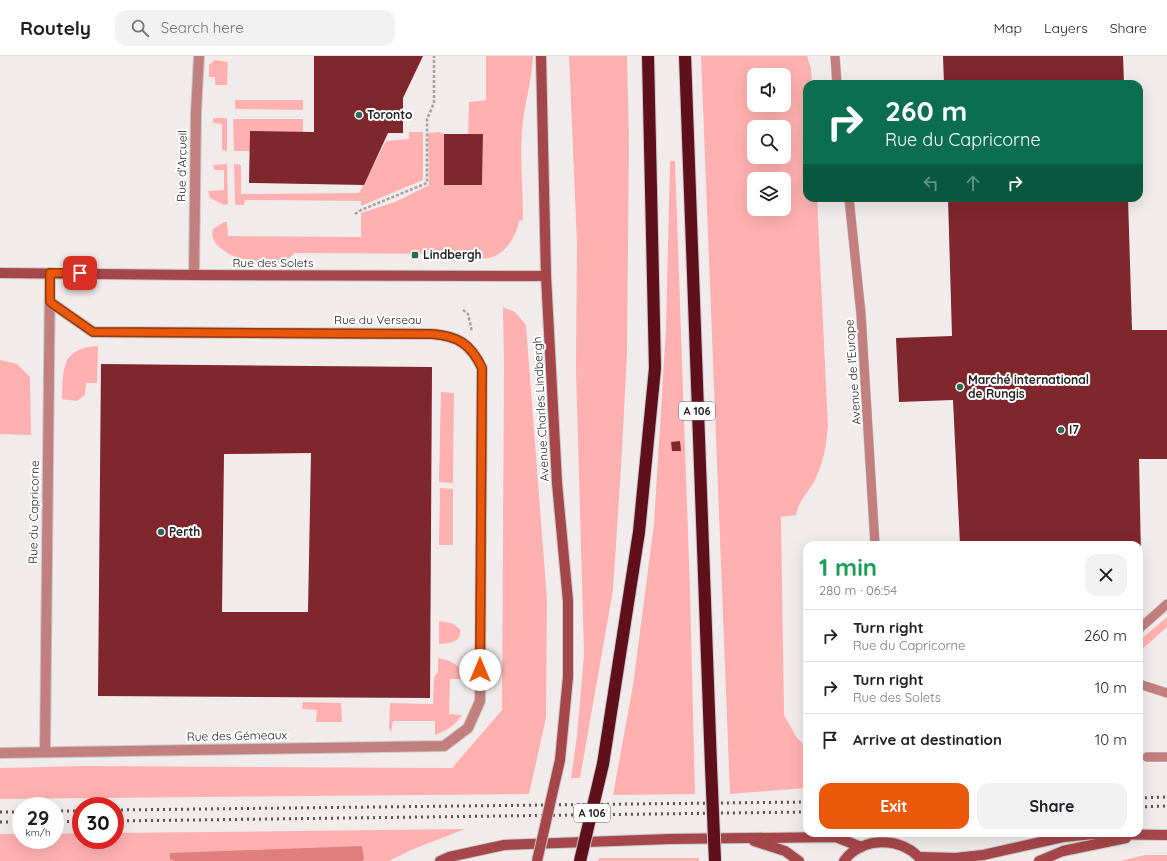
<!DOCTYPE html>
<meta charset="utf-8">
<style>
:root{--surface:#fff;--page:#f2f2f2;--text:#202124;--muted:#757577;--line:#e0e0e0;--accent:#ea580c}
body{margin:0;font-family:Quicksand,sans-serif;background:var(--page);color:var(--text);height:100vh;display:flex;flex-direction:column;font-size:15px;white-space:nowrap}
*{box-sizing:border-box;margin:0}
p{font-size:13px;color:var(--muted)}
.icon{flex:none;width:22px;height:22px;fill:none;stroke:currentColor;stroke-width:2;stroke-linecap:round;stroke-linejoin:round}
.map{position:relative;flex:1;overflow:hidden}
.drawer{position:absolute;left:803px;top:485px;width:340px;height:296px;display:flex;flex-direction:column;background:var(--surface);border-radius:12px;box-shadow:0 4px 16px #0002}
.drawer>*{flex:none}
.guide{position:absolute;left:803px;top:24px;width:340px;height:122px;border-radius:12px;box-shadow:0 4px 16px #0002;background:#0b6e4f;color:#fff;overflow:hidden}
.tools{position:absolute;left:747px;top:12px;display:grid;gap:8px}
.tools a{display:grid;place-items:center;width:44px;height:44px;border-radius:8px;background:var(--surface);box-shadow:0 4px 16px #0002;font-size:20px}
.speed{position:absolute;left:12px;top:741px;display:flex;gap:8px;font-size:20px;font-weight:700;text-align:center}
.speed>*{display:grid;place-content:center;width:52px;height:52px;border-radius:50%;background:var(--surface);box-shadow:0 4px 16px #0002;line-height:1}
.speed small{font-size:10px;font-weight:400}
.speed .limit{border:6px solid #d22;background:#fff;color:#111}
.pin{position:absolute;display:grid;place-items:center;width:34px;height:34px;color:#fff;margin:-17px;border-radius:8px;box-shadow:0 2px 6px #0006}
.me{position:absolute;width:44px;margin:-22px;rotate:0deg;stroke-linejoin:round;filter:drop-shadow(0 0 3px #0008)}
.turn{display:flex;align-items:center;gap:14px;height:84px;padding:0 16px;font-size:18px}
.turn .icon{width:52px;height:52px;stroke-width:2.5}
.turn b{display:block;font-size:28px;line-height:34px}
.lanes{display:flex;align-items:center;height:38px;padding:0 16px;background:#0003;justify-content:center;gap:20px;direction:ltr}
.lanes .off{opacity:.35}
.round{display:grid;place-items:center;flex:none;width:42px;height:42px;border-radius:12px;background:var(--page)}
.summary{display:flex;align-items:center;justify-content:space-between;height:68px;padding:0 16px}
h1{font-size:24px;font-weight:700;line-height:30px;color:#1e9e55}
.button{display:flex;gap:8px;margin-top:auto;padding:8px 16px}
.button a{flex:1;height:46px;border-radius:12px;background:var(--accent);color:#fff;font-size:16px;font-weight:700;line-height:46px;text-align:center}
.button a+a{background:var(--page);color:var(--text)}
ul{padding:0;list-style:none}
li{display:flex;align-items:center;gap:12px;height:52px;padding:0 16px;border-top:1px solid var(--line)}
li div{flex:1}
li b{display:block;font-size:15px}
li em{font-style:normal}
header{display:flex;align-items:center;gap:24px;box-sizing:border-box;height:56px;padding:0 20px;background:var(--surface);border-bottom:1px solid var(--line)}
header strong{font-size:19px}
nav{display:flex;gap:22px;margin-inline-start:auto;font-size:14px}
.search{width:280px;height:36px;background:var(--page);display:flex;align-items:center;gap:10px;box-sizing:border-box;padding:0 14px;border-radius:12px;color:var(--muted);font-size:15px}
.map>svg:first-child{display:block}
.green{fill:#feb1b0;fill-rule:evenodd}
.water{fill:#e17e7e}
.building{fill:#80262d;fill-rule:evenodd}
.lines{fill:none;stroke-linecap:round;stroke-linejoin:round}
.service-casing{stroke:#ccc7c7;stroke-width:10}
.minor-casing{stroke:#ccc7c7;stroke-width:12}
.secondary-casing{stroke:#ccc7c7;stroke-width:12}
.motorway-casing{stroke:#ccc7c7;stroke-width:14}
.path{stroke:#a5a0a0;stroke-width:2.5;stroke-dasharray:3 2;stroke-linecap:butt}
.service{stroke:#c17f7e;stroke-width:9}
.minor{stroke:#c17f7e;stroke-width:10}
.secondary{stroke:#a5464a;stroke-width:10}
.motorway{stroke:#5f101a;stroke-width:12}
.rail{stroke:#595656;stroke-width:3;stroke-dasharray:2 4;stroke-linecap:butt}
.secondary-bridge-casing{stroke:#ccc7c7;stroke-width:12;stroke-linecap:butt}
.motorway-bridge-casing{stroke:#ccc7c7;stroke-width:14;stroke-linecap:butt}
.secondary-bridge{stroke:#a5464a;stroke-width:10}
.motorway-bridge{stroke:#5f101a;stroke-width:12}
.route-casing{stroke:#983908;stroke-width:10}
.route{stroke:#ea580c;stroke-width:7}
.poi-dot{fill:#2c6a57;stroke:#fff;stroke-width:1.5}
.labels{text-anchor:middle;stroke-width:4;stroke-linejoin:round;paint-order:stroke}
.shield{fill:#fff;stroke:#666464;stroke-width:1}
.shield-label{font-size:11px;font-weight:bold;fill:#242222}
.poi-label{font-size:12px;font-weight:bold;fill:#242222;stroke:#fff;text-anchor:start}
.street-label{font-size:12px;fill:#242222;stroke:#fff}
</style>
<header>
<strong>Routely</strong>
<div class="search"><svg class="icon" aria-label="search" viewBox="0 0 24 24"><circle cx="10" cy="10" r="6"/><path d="M15 15l6 6"/></svg>Search here</div>
<nav><a>Map</a><a>Layers</a><a>Share</a></nav>
</header>
<div class="map">
<svg width="1167" height="805" viewBox="0 0 1167 805">
<rect width="100%" height="100%" fill="#f1ebeb"/>
<g class="green">
<path d="M 486,0 L 533,0 C 532,25 524,49 522,74 C 520,103 523,134 523,164 L 519,165 C 515,187 495,213 470,198 L 295,197 L 284,206 C 259,204 238,208 218,190 C 213,185 211,180 213,173 L 224,166 L 227,166 L 228,180 L 361,181 L 361,157 L 395,146 L 429,129 L 428,77 L 440,76 L 444,78 L 444,129 L 482,129 L 483,79 L 468,78 L 469,46 L 486,44 Z"/>
<path d="M 569,0 L 627,0 L 629,83 L 627,298 L 621,412 L 613,534 L 580,722 L 571,722 L 577,680 L 584,598 L 576,315 L 577,188 Z"/>
<path d="M 701,0 L 807,0 L 811,12 L 812,28 L 807,28 L 807,142 L 817,142 L 828,370 C 826,391 824,405 815,424 C 809,436 798,445 796,459 L 781,461 L 784,659 L 797,682 L 807,691 L 806,732 L 730,738 ZM 754,19 L 784,19 L 784,49 L 754,49 ZM 754,71 L 784,71 L 784,101 L 754,101 ZM 754,123 L 784,123 L 784,153 L 754,153 Z"/>
<path d="M 215,4 L 228,6 L 227,29 L 215,29 L 215,21 L 209,21 L 209,9 Z"/>
<path d="M 235,44 L 303,44 L 303,54 L 235,53 Z"/>
<path d="M 213,62 L 227,62 L 227,95 L 222,94 L 222,68 L 213,67 Z"/>
<path d="M 233,63 L 303,63 L 303,76 L 250,75 L 250,95 L 234,95 Z"/>
<path d="M 409,76 L 423,76 L 423,124 L 361,150 L 361,145 L 245,144 L 244,149 L 235,149 L 234,108 L 241,109 L 241,138 L 359,137 L 386,85 L 409,83 Z"/>
<path d="M 670,105 L 675,105 L 690,535 L 695,738 L 613,739 L 633,629 L 654,468 L 666,273 Z"/>
<path d="M 227,108 L 228,148 L 224,149 L 210,142 L 208,135 L 224,134 L 224,114 L 214,114 L 213,109 Z"/>
<path d="M 503,251 L 515,256 L 526,269 L 547,544 L 546,662 L 529,738 L 0,743 L 0,712 L 84,710 L 452,712 L 502,654 L 504,312 Z"/>
<path d="M 98,290 L 97,327 L 86,327 L 85,339 L 77,345 L 62,343 C 63,312 61,292 98,290 Z"/>
<path d="M 0,304 L 17,308 L 30,321 L 31,379 L 0,378 Z"/>
<path d="M 441,336 L 454,337 L 453,427 L 439,426 Z"/>
<path d="M 440,432 L 453,433 L 453,489 L 439,489 Z"/>
<path d="M 1167,561 L 1167,571 L 1139,596 L 1139,585 Z"/>
<path d="M 439,565 L 452,567 L 460,573 C 462,587 449,587 439,588 Z"/>
<path d="M 438,602 C 451,604 462,610 466,623 L 450,623 L 449,658 L 462,659 C 455,670 447,674 435,679 L 435,665 L 393,665 L 391,677 L 389,672 L 390,647 L 433,648 L 434,621 L 438,616 Z"/>
<path d="M 303,646 L 341,647 L 342,666 L 316,666 L 317,654 L 302,653 Z"/>
<path d="M 465,773 L 411,794 L 389,805 L 0,805 L 0,778 L 21,778 L 21,784 L 55,784 L 55,778 L 81,777 L 81,784 L 115,784 L 115,777 Z"/>
<path d="M 1145,799 L 1167,799 L 1167,805 L 1120,805 Z"/>
<path d="M 599,802 L 699,802 L 699,805 L 598,805 Z"/>
</g>
<path class="water" d="M 362,790 L 364,803 L 362,805 L 175,805 L 170,803 L 170,797 Z"/>
<g class="building">
<path d="M 314,0 L 423,0 L 403,42 L 403,77 L 388,77 L 364,129 L 249,127 L 250,75 L 314,76 Z"/>
<path d="M 943,0 L 1123,0 L 1124,28 L 944,28 Z"/>
<path d="M 444,78 L 483,78 L 482,129 L 444,129 Z"/>
<path d="M 948,142 L 1128,142 L 1132,274 L 1167,274 L 1167,403 L 1139,403 L 1142,550 L 1139,550 L 1139,489 L 960,489 L 953,344 L 899,346 L 896,282 L 952,280 Z"/>
<path d="M 101,308 L 432,311 L 430,642 L 98,640 ZM 311,397 L 308,556 L 222,556 L 224,398 Z"/>
<path d="M 680,385 L 681,395 L 672,395 L 671,386 Z"/>
</g>
<g class="lines">
<defs>
<g id="service">
<path d="M 835,0 L 837,28"/>
<path d="M 849,142 L 861,258 L 875,489"/>
<path d="M 1139,573 L 1167,548"/>
<path d="M 1139,628 L 1167,637"/>
<path d="M 1147,701 L 1167,701"/>
</g>
<g id="minor">
<path d="M 194,219 L 196,56 L 199,0"/>
<path d="M 45,696 L 50,217"/>
<path d="M 0,697 L 444,690 L 468,672 L 480,645 L 482,312 C 470,287 457,280 432,278 L 93,276 L 50,246"/>
</g>
<g id="secondary">
<path d="M 541,0 L 546,220 L 557,427 L 568,545 L 568,621 L 560,704"/>
<path d="M 0,217 L 194,219 L 546,220"/>
<path d="M 754,785 L 785,795 L 799,805"/>
<path d="M 919,801 L 956,802 L 983,799 L 1063,781 L 1093,778 L 1167,779"/>
<path d="M 440,805 L 449,801 L 504,789 L 670,783 L 836,781 L 861,791"/>
<path d="M 844,805 C 861,780 904,780 922,805"/>
<path d="M 1039,805 L 1063,795 L 1126,782"/>
</g>
<g id="motorway">
<path d="M 685,0 L 711,710"/>
<path d="M 603,708 L 639,476 L 655,312 L 648,0"/>
</g>
</defs>
<use href="#service" class="service-casing"/>
<use href="#minor" class="minor-casing"/>
<use href="#secondary" class="secondary-casing"/>
<use href="#motorway" class="motorway-casing"/>
<g class="path">
<path d="M 355,158 L 361,154 L 427,127 L 427,63 L 434,47 L 434,0"/>
<path d="M 463,254 L 468,258 L 472,276"/>
</g>
<use href="#service" class="service"/>
<use href="#minor" class="minor"/>
<use href="#secondary" class="secondary"/>
<use href="#motorway" class="motorway"/>
<g class="rail">
<path d="M 1139,742 L 1167,741"/>
<path d="M 1139,751 L 1167,750"/>
<path d="M 115,754 L 807,746"/>
<path d="M 55,755 L 81,755"/>
<path d="M 0,756 L 21,756"/>
<path d="M 115,765 L 807,756"/>
<path d="M 0,766 L 21,766"/>
<path d="M 55,766 L 81,765"/>
</g>
<defs>
<path id="secondary-bridge" d="M 537,805 L 560,704"/>
<g id="motorway-bridge">
<path d="M 711,710 L 715,805"/>
<path d="M 580,805 L 603,708"/>
</g>
</defs>
<use href="#secondary-bridge" class="secondary-bridge-casing"/>
<use href="#motorway-bridge" class="motorway-bridge-casing"/>
<use href="#secondary-bridge" class="secondary-bridge"/>
<use href="#motorway-bridge" class="motorway-bridge"/>
</g>
<g class="lines">
<defs>
<path id="route" d="M 80,217 L 50,217 L 50,246 L 93,276 L 432,278 C 458,280 471,288 482,312 L 480,614"/>
</defs>
<use href="#route" class="route-casing"/>
<use href="#route" class="route"/>
</g>
<g class="poi-dot">
<circle cx="359" cy="59" r="4"/>
<rect x="411" y="195" width="8" height="8" rx="2"/>
<circle cx="960" cy="331" r="4"/>
<circle cx="1061" cy="374" r="4"/>
<circle cx="161" cy="476" r="4"/>
</g>
<g class="labels">
<g class="shield">
<rect x="679" y="346" width="36" height="18" rx="3"/>
<rect x="574" y="748" width="36" height="18" rx="3"/>
</g>
<g class="shield-label">
<text x="697" y="359">A 106</text>
<text x="592" y="761">A 106</text>
</g>
<g class="poi-label">
<text x="367" y="63">Toronto</text>
<text x="423" y="203">Lindbergh</text>
<text x="968" y="328">Marché international<tspan x="968" dy="14">de Rungis</tspan></text>
<text x="1069" y="378">I7</text>
<text x="169" y="480">Perth</text>
</g>
<g class="street-label">
<text transform="translate(182 110) rotate(-89)" y="4">Rue d'Arcueil</text>
<text x="273" y="211">Rue des Solets</text>
<text x="378" y="268">Rue du Verseau</text>
<text transform="translate(853 316) rotate(-94)" y="4">Avenue de l'Europe</text>
<text transform="translate(541 353) rotate(-93)" y="4">Avenue Charles Lindbergh</text>
<text transform="translate(34 456) rotate(-89)" y="4">Rue du Capricorne</text>
<text transform="translate(237 680) rotate(-1)" y="4">Rue des Gémeaux</text>
</g>
</g>
</svg>
<div class="tools">
<a><svg class="icon" aria-label="sound" viewBox="0 0 24 24"><path d="M4 9h4l5-4v14l-5-4H4zM17 9q2 3 0 6"/></svg></a>
<a><svg class="icon" aria-label="search" viewBox="0 0 24 24"><circle cx="10" cy="10" r="6"/><path d="M15 15l6 6"/></svg></a>
<a><svg class="icon" aria-label="layers" viewBox="0 0 24 24"><path d="M12 4l9 5-9 5-9-5zM3 14l9 5 9-5"/></svg></a>
</div>
<div class="speed"><div>29<small>km/h</small></div><div class="limit">30</div></div>
<div class="pin" style="left:80px;top:217px;background:#d93025"><svg class="icon" aria-label="arrive" viewBox="0 0 24 24"><path d="M6 21V4h12l-3 4 3 4H6"/></svg></div>
<svg class="me" style="left:480px;top:614px" viewBox="-20 -20 40 40"><circle r="19" fill="#fff"/><path d="M0-13L10 11 0 6-10 11z" fill="#ea580c"/></svg>
<div class="guide">
<div class="turn"><svg class="icon" aria-label="right" viewBox="0 0 24 24"><path d="M7 20v-9h11M14 6l5 5-5 5"/></svg><div><b>260 m</b>Rue du Capricorne</div></div>
<div class="lanes"><svg class="icon off" aria-label="left" viewBox="0 0 24 24"><path d="M17 20v-9H6M10 6l-5 5 5 5"/></svg><svg class="icon off" aria-label="ahead" viewBox="0 0 24 24"><path d="M12 20V5M6 11l6-6 6 6"/></svg><svg class="icon" aria-label="right" viewBox="0 0 24 24"><path d="M7 20v-9h11M14 6l5 5-5 5"/></svg></div>
</div>
<section class="drawer">
<div class="summary"><div><h1>1 min</h1><p>280 m · 06:54</p></div><a class="round"><svg class="icon" aria-label="close" viewBox="0 0 24 24"><path d="M6 6l12 12M18 6L6 18"/></svg></a></div>
<ul>
<li><svg class="icon" aria-label="right" viewBox="0 0 24 24"><path d="M7 20v-9h11M14 6l5 5-5 5"/></svg><div><b>Turn right</b><p>Rue du Capricorne</p></div><em>260 m</em></li>
<li><svg class="icon" aria-label="right" viewBox="0 0 24 24"><path d="M7 20v-9h11M14 6l5 5-5 5"/></svg><div><b>Turn right</b><p>Rue des Solets</p></div><em>10 m</em></li>
<li><svg class="icon" aria-label="arrive" viewBox="0 0 24 24"><path d="M6 21V4h12l-3 4 3 4H6"/></svg><div><b>Arrive at destination</b></div><em>10 m</em></li>
</ul>
<div class="button"><a>Exit</a><a>Share</a></div>
</section>
</div>
